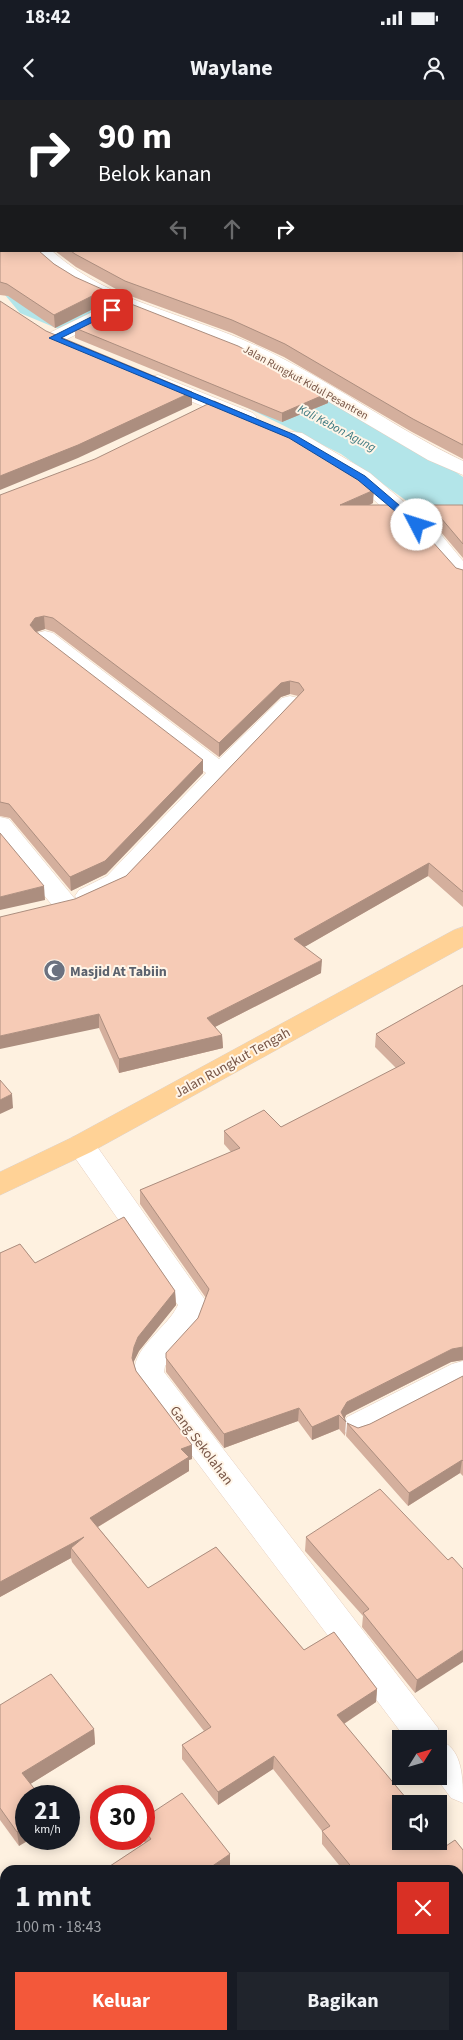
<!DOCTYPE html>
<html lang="id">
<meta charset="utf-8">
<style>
:root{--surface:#171b24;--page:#20242c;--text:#f1f3f6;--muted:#9ea1a6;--accent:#f3583a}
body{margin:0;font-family:"Source Sans 3",sans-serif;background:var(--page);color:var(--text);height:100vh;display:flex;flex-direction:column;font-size:19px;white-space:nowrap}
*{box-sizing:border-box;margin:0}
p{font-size:16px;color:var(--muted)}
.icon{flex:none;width:28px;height:28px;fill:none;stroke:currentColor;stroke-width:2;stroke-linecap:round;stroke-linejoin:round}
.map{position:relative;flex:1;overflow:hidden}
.drawer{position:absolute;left:0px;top:1765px;width:464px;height:175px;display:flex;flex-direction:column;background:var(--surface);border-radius:15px 15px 0 0;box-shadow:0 2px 12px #0003}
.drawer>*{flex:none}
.hud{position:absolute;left:0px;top:0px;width:464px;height:152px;box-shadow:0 2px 12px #0003;background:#202124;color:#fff;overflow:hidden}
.needle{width:32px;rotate:53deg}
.controls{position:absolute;left:392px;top:1630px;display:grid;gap:10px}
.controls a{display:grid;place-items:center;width:55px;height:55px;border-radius:0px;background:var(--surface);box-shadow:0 2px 12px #0003;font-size:25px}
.speed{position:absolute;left:15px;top:1685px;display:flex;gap:10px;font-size:25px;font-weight:700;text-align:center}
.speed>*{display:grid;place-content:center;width:65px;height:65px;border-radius:50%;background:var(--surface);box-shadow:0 2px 12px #0003;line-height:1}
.speed small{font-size:12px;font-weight:400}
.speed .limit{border:8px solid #d22;background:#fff;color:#111}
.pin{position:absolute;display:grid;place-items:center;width:42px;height:42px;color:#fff;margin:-21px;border-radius:10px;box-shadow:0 2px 8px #0006}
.me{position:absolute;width:55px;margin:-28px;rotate:310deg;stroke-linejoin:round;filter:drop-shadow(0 0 4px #0008)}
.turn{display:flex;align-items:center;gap:18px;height:105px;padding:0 15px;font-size:22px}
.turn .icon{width:65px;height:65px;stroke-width:2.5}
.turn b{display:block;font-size:35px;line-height:42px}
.lanes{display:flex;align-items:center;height:48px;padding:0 15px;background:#0003;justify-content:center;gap:25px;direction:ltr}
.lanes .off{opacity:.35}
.round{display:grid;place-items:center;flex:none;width:52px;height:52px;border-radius:0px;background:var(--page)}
.headline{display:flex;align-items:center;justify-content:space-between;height:85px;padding:0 15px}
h1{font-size:30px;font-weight:700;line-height:38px}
.action{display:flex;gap:10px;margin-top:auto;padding:10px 15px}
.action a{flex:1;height:58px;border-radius:0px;background:var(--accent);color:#fff;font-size:20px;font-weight:700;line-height:58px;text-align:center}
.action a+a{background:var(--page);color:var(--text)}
.status{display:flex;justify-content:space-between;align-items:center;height:35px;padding:0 25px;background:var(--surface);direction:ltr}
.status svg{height:14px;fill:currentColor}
header{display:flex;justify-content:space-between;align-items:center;height:65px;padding:0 15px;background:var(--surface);font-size:22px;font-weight:700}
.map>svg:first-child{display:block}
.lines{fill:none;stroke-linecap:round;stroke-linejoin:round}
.river{fill:#b3e5e9;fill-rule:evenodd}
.minor-casing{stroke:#e5cebe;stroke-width:1}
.major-casing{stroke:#dcd3cf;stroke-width:1}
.minor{fill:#fff;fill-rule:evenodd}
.major{fill:#ffd296;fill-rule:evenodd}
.wall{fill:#d4af9d}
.shaded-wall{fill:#ac8e7f}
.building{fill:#f6cbb6;stroke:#ac8e7f}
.route{fill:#1a73e8;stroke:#114b97}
.labels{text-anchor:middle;stroke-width:4;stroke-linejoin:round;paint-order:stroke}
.far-street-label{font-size:11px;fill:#775445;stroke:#fff5e8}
.far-water-label{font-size:12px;font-style:italic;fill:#38777e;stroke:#fff5e8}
.worship-label{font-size:14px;font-weight:bold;fill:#5b616d;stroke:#fff5e8;text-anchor:start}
.street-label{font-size:14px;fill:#775445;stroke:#fff5e8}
</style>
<div class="status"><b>18:42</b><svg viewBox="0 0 49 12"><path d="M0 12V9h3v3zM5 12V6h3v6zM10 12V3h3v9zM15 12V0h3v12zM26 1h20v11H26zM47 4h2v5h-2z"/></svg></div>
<header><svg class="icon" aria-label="back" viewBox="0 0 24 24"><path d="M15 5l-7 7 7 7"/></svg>Waylane<svg class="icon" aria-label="person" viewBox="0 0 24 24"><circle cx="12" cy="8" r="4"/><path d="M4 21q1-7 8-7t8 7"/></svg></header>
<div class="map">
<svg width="463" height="1940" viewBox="0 0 463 1940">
<rect width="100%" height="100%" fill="#fef1e0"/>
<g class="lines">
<path class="river" d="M 0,132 L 1,151 L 34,151 L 64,187 L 292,279 L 389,326 L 463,377 L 463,423 L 425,414 L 341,354 L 246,307 L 20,213 L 0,189 Z"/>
<defs>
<g id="minor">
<path d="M 30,151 L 52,151 C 110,203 189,214 257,246 C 329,279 392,327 463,361 L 463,375 L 428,360 L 304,287 L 244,255 L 198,235 L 124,210 L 122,212 L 61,242 L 54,244 L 47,242 L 44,238 L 47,234 L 109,204 C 82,193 48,176 30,151 Z"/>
<path d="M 158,275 L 253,313 L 257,317 L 253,321 L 246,323 L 239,321 L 151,285 L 148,281 L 151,277 Z"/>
<path d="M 294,332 L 302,333 L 370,373 L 439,432 L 463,461 L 463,482 L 455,480 L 423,442 L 354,383 L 286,343 L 283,338 L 286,333 Z"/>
<path d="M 45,531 L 53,533 L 219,659 L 282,598 L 290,596 L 298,598 L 302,603 L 125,788 L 97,802 L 88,805 L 79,802 L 75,796 L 79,790 L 107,776 L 206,673 L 37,543 L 33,538 L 37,533 Z"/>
<path d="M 0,717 L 9,719 L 75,799 L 79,805 L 75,811 L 66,814 L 57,811 L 0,742 Z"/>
<path d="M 81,1035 L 91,1038 L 208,1204 L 196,1231 L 165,1266 L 164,1272 L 438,1628 L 442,1641 C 463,1651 463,1679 463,1703 L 451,1698 L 435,1676 L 439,1676 L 439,1639 L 406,1639 L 138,1284 C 122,1253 166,1231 178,1205 L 71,1052 L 67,1045 L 71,1038 Z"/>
<path d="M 463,1261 L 463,1287 L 369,1335 L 358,1339 L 347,1335 L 342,1326 L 347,1317 L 452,1264 Z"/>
<path d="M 0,1778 L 5,1780 L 5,1820 L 0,1818 Z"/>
</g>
<path id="major" d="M 463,827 L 463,847 L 91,1052 L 0,1095 L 0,1072 L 71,1038 L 454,830 Z"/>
</defs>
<use href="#minor" class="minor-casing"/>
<use href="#major" class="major-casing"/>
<use href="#minor" class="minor"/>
<use href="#major" class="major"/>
</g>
<g class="wall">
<path d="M 0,0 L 463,0 L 463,359 L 412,332 L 284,257 L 232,233 L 125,194 L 76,167 L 55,151 L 462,151 L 1,1 L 1,102 L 0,101 Z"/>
<path d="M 0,105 L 1,151 L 54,164 L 105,203 L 55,228 L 8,196 L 0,195 Z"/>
<path d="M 75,228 L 328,293 L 328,303 L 282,322 L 75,238 Z"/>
<path d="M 0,395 L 373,403 L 370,405 L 456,468 L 463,470 L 463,807 L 428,776 L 304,847 L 321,873 L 215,927 L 222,935 L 223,948 L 119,973 L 99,928 L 75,799 L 126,776 L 298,596 L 290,594 L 281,597 L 219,657 L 54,532 L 45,529 L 36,532 L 203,673 L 106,774 L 71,791 L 10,718 L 0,716 Z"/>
<path d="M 427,405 L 463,405 L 463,458 L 440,431 L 426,418 Z"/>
<path d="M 463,885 L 463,1260 L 451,1262 L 346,1315 L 344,1319 L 346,1322 L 345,1336 L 339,1329 L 312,1340 L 298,1321 L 224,1348 L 166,1272 L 166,1258 L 198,1218 L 206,1198 L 140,1104 L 140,1090 L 231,1052 L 224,1044 L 224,1031 L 281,1027 L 396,968 L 375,947 L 376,934 Z"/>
<path d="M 124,1117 L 175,1191 L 176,1205 L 139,1251 L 134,1261 L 134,1264 L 136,1271 L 192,1345 L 192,1359 L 189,1360 L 189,1371 L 98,1427 L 148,1488 L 216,1447 L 304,1550 L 334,1532 L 377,1589 L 376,1602 L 344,1624 L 411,1704 L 401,1704 L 401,1741 L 439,1741 L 439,1737 L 446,1746 L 455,1740 L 463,1750 L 463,1940 L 341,1940 L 348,1935 L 459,1935 L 459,1770 L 343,1770 L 322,1744 L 322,1731 L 273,1669 L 218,1705 L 182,1659 L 182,1645 L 204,1631 L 72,1462 L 71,1458 L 0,1497 L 0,1153 L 20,1144 L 35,1163 Z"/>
<path d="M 463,1276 L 463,1376 L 460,1373 L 408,1406 L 346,1336 L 347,1323 L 358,1328 L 370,1324 Z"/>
<path d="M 306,1437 L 448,1460 L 415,1593 L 362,1527 L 363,1516 L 305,1451 Z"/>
<path d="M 0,1605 L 94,1629 L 95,1644 L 30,1684 L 19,1746 L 0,1720 Z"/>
<path d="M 144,1718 L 230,1767 L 225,1770 L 104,1770 L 145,1743 L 142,1739 L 144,1739 Z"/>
<path d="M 139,1935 L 261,1935 L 264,1940 L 142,1940 Z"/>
</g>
<g class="shaded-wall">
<path d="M 104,190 L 105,203 L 55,228 L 54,215 Z"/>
<path d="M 192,292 L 192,305 L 78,358 L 0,390 L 0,376 Z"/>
<path d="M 328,293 L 328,303 L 282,322 L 282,313 Z"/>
<path d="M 374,390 L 373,403 L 340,418 L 340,405 Z"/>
<path d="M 44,516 L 45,529 L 36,532 L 30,525 L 35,518 Z"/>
<path d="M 290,581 L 290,594 L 281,597 L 219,657 L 219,643 L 281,583 Z"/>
<path d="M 203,660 L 203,673 L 106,774 L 71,791 L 70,777 Z"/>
<path d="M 429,763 L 428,776 L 294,853 L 294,839 Z"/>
<path d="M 44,786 L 45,800 L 0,810 L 0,797 Z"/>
<path d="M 322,860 L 321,873 L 207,931 L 207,918 Z"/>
<path d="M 99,914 L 99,928 L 0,949 L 0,936 Z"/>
<path d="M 222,935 L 223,948 L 119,973 L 119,959 Z"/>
<path d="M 12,994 L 13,1008 L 0,1014 L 0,1000 Z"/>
<path d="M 175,1191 L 176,1205 L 139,1251 L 134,1261 L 133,1273 L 132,1258 L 134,1247 L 138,1237 Z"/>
<path d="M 463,1247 L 463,1260 L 451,1262 L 346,1315 L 344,1320 L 341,1312 L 347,1302 L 452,1249 Z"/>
<path d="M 299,1308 L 298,1321 L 224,1348 L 224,1334 Z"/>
<path d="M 339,1315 L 339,1329 L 312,1340 L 312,1327 Z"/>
<path d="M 192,1345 L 192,1359 L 189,1360 L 189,1371 L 91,1431 L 90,1418 L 181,1349 Z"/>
<path d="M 462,1360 L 460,1373 L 408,1406 L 409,1393 Z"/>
<path d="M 84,1437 L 71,1448 L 71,1458 L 0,1497 L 0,1482 Z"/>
<path d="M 463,1550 L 463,1562 L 415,1593 L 417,1580 Z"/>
<path d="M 377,1589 L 376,1602 L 336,1629 L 337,1615 Z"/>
<path d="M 94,1629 L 95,1644 L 24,1688 L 22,1673 Z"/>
<path d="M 274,1656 L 273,1669 L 218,1705 L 218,1692 Z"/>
<path d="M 26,1726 L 26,1739 L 31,1739 L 19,1746 L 17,1732 Z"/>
<path d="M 230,1754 L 230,1767 L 225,1770 L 211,1770 L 211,1767 Z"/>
<path d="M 90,1935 L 98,1935 L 99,1940 L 83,1940 Z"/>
</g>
<g class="building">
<path d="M 0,0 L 463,0 L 463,345 L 413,319 L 285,244 L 232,220 L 125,181 L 75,154 L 71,151 L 462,151 L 462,1 L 1,1 L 1,90 L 0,89 Z"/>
<path d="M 1,104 L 1,151 L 39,151 L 54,164 L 75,177 L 104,190 L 54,215 L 7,184 L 0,182 L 0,105 Z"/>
<path d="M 0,201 L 46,231 L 192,292 L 78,345 L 0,376 Z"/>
<path d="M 126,202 L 238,246 L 328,293 L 282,313 L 75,228 Z"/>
<path d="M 214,301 L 283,331 L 314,348 L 374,390 L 340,405 L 393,405 L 422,430 L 456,468 L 463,470 L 463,792 L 429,763 L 294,839 L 322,860 L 207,918 L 222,935 L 119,959 L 99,914 L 0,936 L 0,817 L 75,799 L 126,776 L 304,590 L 299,583 L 290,581 L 281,583 L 219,643 L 53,518 L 44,516 L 35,518 L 30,525 L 35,531 L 203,660 L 105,761 L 70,777 L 9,704 L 0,702 L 0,395 L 95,359 Z"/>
<path d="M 427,405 L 463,405 L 463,444 L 441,418 Z"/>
<path d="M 0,733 L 44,786 L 0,797 Z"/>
<path d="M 463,885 L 463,1247 L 452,1249 L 347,1302 L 341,1312 L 346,1322 L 339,1315 L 312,1327 L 299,1308 L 224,1334 L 166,1258 L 166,1253 L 198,1218 L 209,1189 L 140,1090 L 240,1048 L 224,1031 L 264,1010 L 281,1027 L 405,963 L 376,934 Z"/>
<path d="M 0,980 L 12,994 L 0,1000 Z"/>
<path d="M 124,1117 L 175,1191 L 138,1237 L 134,1247 L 132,1258 L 136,1271 L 192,1345 L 181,1349 L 189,1357 L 90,1418 L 148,1488 L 216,1447 L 304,1550 L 334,1532 L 377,1589 L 337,1615 L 411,1704 L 401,1704 L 401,1741 L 439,1741 L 439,1737 L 446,1746 L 455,1740 L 463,1750 L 463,1940 L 341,1940 L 348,1935 L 459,1935 L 459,1770 L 354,1770 L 322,1731 L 330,1726 L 274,1656 L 218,1692 L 182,1645 L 211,1627 L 71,1448 L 84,1437 L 0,1482 L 0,1153 L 20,1144 L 35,1163 Z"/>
<path d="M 463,1276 L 463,1361 L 462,1360 L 409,1393 L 347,1323 L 358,1328 L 370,1324 Z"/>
<path d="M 380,1389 L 448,1460 L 452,1457 L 463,1469 L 463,1550 L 417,1580 L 363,1513 L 369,1509 L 306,1437 Z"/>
<path d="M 51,1574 L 94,1629 L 22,1673 L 40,1696 L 26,1696 L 26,1726 L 17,1732 L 0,1708 L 0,1605 Z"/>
<path d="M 182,1693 L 230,1754 L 211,1767 L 213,1770 L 104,1770 L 151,1739 L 144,1730 L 144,1718 Z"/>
<path d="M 5,1925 L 5,1935 L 90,1935 L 83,1940 L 0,1940 L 0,1928 Z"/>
<path d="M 147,1935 L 261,1935 L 264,1940 L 150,1940 Z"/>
</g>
<path class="route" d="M 109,208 L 117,210 L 61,238 L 295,335 L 365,376 L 420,423 L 420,427 L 414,427 L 358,380 L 289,338 L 49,238 Z"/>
<defs>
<symbol id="mosque-disc" viewBox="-11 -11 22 22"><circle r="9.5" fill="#6b7280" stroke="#fff5e8"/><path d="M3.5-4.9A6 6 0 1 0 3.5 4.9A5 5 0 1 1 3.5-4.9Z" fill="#fff"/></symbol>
</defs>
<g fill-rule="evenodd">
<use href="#mosque-disc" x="42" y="858" width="25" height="25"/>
</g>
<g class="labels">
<g class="far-street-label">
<text transform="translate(306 282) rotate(29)" y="4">Jalan Rungkut Kidul Pesantren</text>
</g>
<g class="far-water-label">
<text transform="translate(337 328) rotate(28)" y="4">Kali Kebon Agung</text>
</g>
<g class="worship-label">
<text x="70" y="876">Masjid At Tabiin</text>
</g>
<g class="street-label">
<text transform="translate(232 962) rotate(-29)" y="5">Jalan Rungkut Tengah</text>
<text transform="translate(202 1345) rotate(53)" y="5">Gang Sekolahan</text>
</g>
</g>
</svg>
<div class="controls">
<a><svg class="needle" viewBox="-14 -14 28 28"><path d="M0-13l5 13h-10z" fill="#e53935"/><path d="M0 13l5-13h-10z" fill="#9ea1a6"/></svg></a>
<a><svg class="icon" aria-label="sound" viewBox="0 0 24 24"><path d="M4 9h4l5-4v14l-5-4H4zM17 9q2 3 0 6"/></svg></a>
</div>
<div class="speed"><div>21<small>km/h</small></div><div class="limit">30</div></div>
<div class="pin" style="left:112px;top:210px;background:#d93025"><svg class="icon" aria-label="arrive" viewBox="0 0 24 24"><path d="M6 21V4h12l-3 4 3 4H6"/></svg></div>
<svg class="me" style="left:417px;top:425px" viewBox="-20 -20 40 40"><circle r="19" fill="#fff"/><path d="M0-13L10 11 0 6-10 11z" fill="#1a73e8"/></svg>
<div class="hud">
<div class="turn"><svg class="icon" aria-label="right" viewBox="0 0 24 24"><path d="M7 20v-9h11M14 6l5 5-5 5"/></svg><div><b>90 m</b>Belok kanan</div></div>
<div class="lanes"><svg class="icon off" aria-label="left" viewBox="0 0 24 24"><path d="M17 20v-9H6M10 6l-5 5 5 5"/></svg><svg class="icon off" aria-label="ahead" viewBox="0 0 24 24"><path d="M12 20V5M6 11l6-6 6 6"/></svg><svg class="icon" aria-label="right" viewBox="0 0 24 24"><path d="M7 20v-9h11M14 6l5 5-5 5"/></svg></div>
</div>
<section class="drawer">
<div class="headline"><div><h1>1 mnt</h1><p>100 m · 18:43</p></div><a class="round" style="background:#d93025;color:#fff"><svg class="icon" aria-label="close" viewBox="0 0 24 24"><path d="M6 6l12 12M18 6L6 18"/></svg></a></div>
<div class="action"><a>Keluar</a><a>Bagikan</a></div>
</section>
</div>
